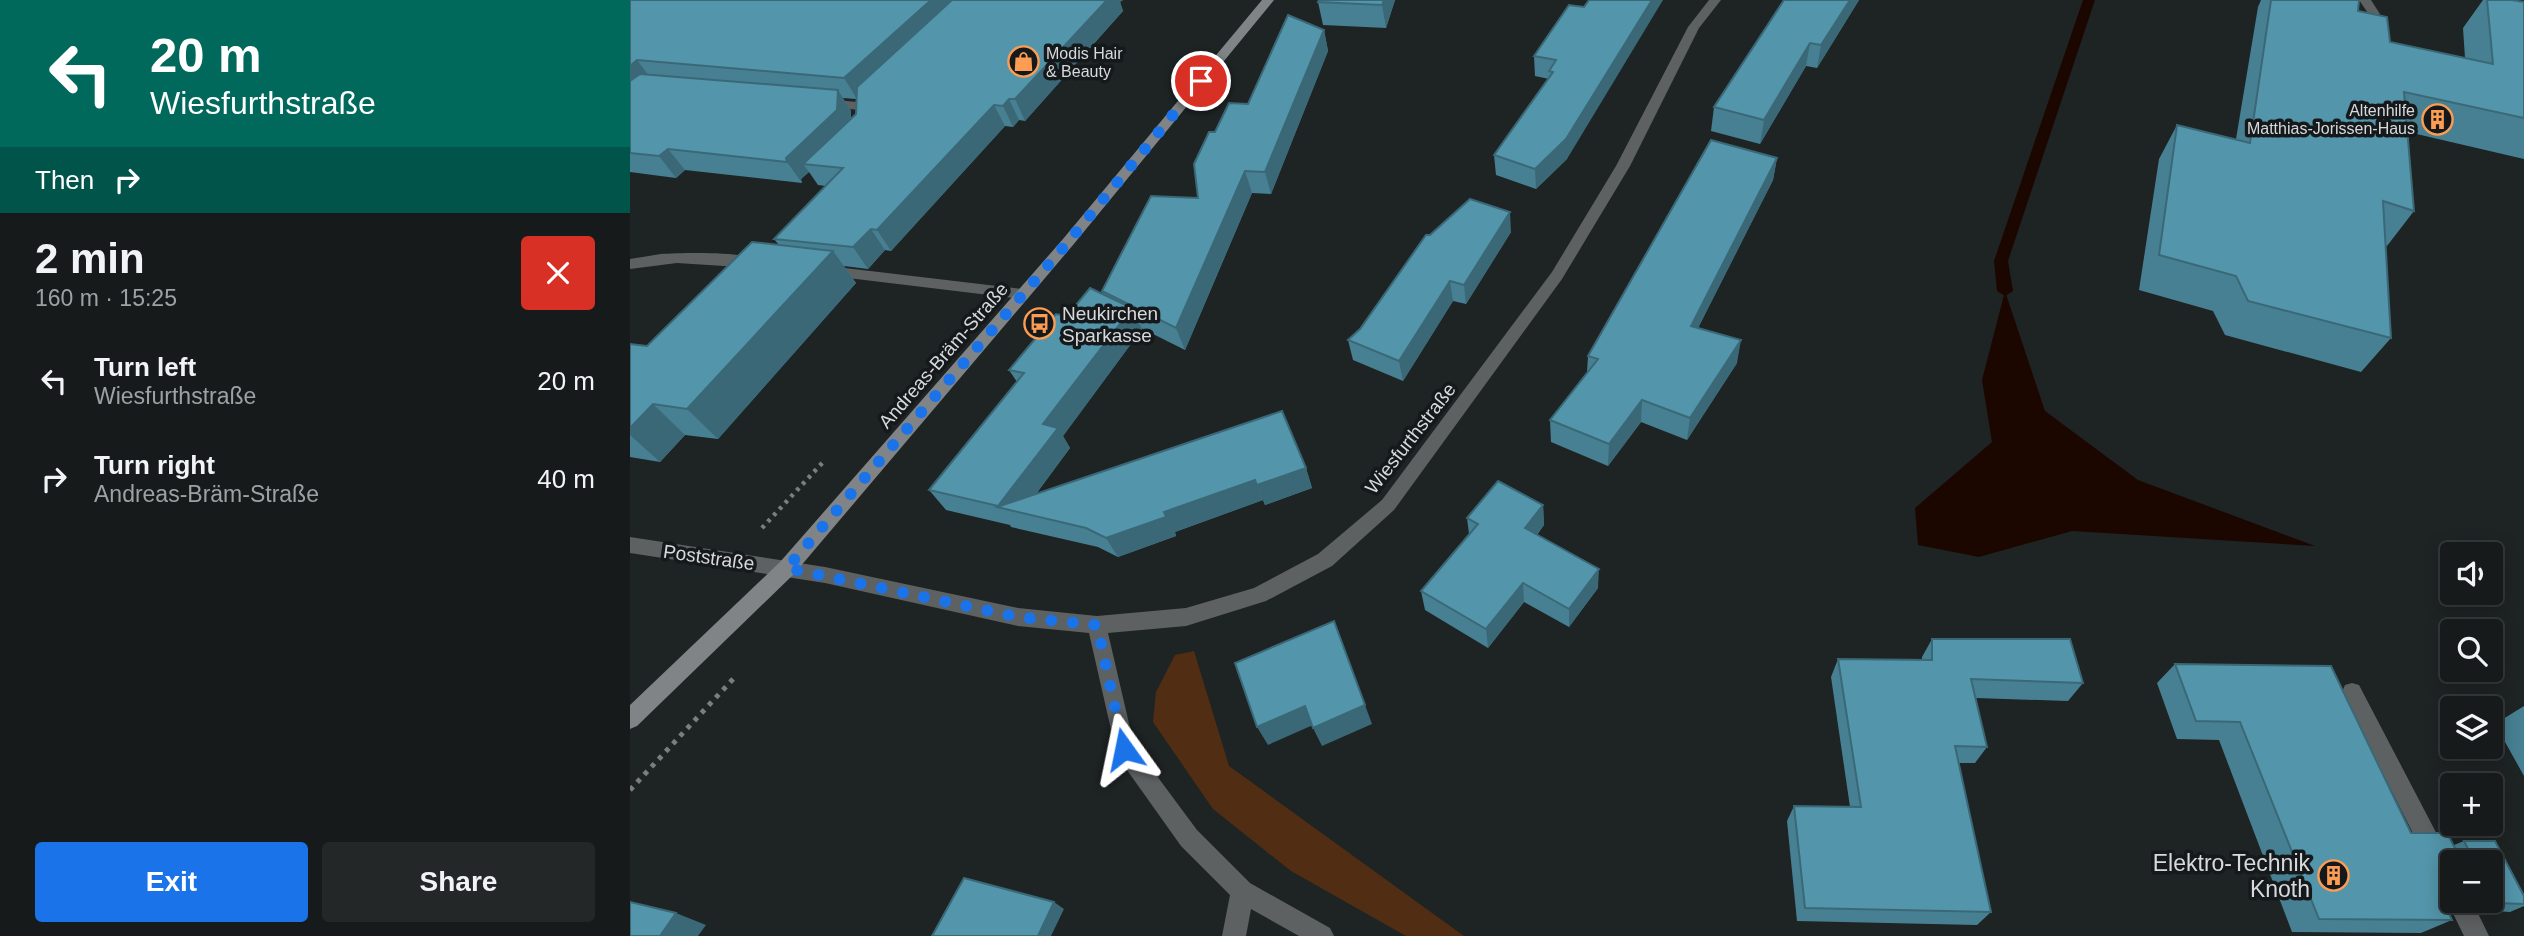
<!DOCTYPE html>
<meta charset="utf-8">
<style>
:root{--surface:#161a1b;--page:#232728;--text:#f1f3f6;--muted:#9ea1a3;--line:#35383a;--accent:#1a73e8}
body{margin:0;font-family:Arial,sans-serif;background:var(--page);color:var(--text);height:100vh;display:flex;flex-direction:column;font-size:26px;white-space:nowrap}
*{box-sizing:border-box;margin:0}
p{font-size:23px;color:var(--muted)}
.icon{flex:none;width:38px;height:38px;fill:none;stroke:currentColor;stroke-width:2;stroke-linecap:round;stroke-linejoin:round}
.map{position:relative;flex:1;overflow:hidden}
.sheet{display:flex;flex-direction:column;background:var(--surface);width:630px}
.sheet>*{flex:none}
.banner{background:#00695c;color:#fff;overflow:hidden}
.controls{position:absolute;left:1810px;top:542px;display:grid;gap:14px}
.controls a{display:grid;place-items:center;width:63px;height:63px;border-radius:7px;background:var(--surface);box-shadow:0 4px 18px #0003,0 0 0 2px var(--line);font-size:35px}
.pin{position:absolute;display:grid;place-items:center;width:60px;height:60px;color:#fff;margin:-30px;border:4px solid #fff;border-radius:50%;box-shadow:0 2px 7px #0007}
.me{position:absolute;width:77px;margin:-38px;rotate:348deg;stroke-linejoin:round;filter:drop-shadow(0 0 5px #0008)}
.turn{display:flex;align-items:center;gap:24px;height:147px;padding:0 35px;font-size:32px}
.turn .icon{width:91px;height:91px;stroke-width:2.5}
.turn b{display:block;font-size:49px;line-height:60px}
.then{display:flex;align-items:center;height:66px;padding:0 35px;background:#0003;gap:14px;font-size:26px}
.round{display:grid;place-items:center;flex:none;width:74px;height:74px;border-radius:7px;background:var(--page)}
.headline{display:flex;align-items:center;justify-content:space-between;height:119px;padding:0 35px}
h1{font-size:42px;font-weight:600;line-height:52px}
.action{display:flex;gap:14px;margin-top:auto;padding:14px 35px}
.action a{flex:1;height:80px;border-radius:7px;background:var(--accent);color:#fff;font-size:28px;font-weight:600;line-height:80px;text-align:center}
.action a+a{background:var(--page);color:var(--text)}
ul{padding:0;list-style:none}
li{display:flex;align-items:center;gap:21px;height:98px;padding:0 35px}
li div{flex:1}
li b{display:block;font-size:26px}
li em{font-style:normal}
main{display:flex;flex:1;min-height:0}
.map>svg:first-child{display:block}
.green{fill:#512e13}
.water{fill:#1b0700}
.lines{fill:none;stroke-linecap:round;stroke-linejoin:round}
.stream{fill:#1b0700;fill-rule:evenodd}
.path-far1{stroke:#7a7e7f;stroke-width:4.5;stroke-dasharray:3.5 5;stroke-linecap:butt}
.path{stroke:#7a7e7f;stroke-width:5;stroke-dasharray:4.5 6;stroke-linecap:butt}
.service{fill:#5e6162;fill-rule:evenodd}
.minor{fill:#5e6162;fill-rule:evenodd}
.secondary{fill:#818486;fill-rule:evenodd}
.wall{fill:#478092;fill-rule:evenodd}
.shaded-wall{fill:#3a6877}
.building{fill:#5395aa;stroke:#3a6877;stroke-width:2}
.route{stroke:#1a73e8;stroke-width:12;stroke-dasharray:0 21.6}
.labels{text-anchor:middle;stroke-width:7;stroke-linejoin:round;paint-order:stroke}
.far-poi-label{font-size:16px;fill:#d7dadb;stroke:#15191b;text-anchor:start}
.poi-label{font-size:19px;fill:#d7dadb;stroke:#15191b;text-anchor:start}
.street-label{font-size:19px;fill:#d7dadb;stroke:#15191b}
.near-poi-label{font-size:23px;fill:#d7dadb;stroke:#15191b;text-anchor:end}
</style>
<main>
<section class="sheet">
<div class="banner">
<div class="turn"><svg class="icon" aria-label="left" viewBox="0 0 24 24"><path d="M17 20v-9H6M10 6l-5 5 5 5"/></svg><div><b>20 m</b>Wiesfurthstraße</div></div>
<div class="then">Then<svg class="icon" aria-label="right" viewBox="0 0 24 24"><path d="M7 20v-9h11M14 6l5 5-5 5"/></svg></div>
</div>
<div class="headline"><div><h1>2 min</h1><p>160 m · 15:25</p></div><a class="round" style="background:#d93025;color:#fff"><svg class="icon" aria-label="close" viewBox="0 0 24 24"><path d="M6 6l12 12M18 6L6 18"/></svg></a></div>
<ul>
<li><svg class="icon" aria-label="left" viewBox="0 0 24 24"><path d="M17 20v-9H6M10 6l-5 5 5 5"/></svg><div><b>Turn left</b><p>Wiesfurthstraße</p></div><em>20 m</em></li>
<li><svg class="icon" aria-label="right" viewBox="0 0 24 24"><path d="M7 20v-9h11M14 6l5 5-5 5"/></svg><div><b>Turn right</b><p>Andreas-Bräm-Straße</p></div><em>40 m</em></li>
</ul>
<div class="action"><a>Exit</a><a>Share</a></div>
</section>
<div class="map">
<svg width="1894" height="936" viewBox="0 0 1894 936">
<rect width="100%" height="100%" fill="#1e2324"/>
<path class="green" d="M 564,651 L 599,766 L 834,936 L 776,936 L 661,871 L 583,809 L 523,722 L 526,692 L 545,655 Z"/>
<path class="water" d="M 1375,291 L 1415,411 L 1508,480 L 1685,546 L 1442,531 L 1349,557 L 1288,545 L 1285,508 L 1362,442 L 1352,380 Z"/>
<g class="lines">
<path class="stream" d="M 1453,0 L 1465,0 L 1378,261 L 1383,291 L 1375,296 L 1367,291 L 1364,261 Z"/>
<path class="path-far1" d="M 132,528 L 195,460"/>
<path class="path" d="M 0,790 L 104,678"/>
<g class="service">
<path d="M 1729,0 L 1741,0 L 1750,14 L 1748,16 L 1740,16 Z"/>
<path d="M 244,90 L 250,94 L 231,110 L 193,107 L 187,103 L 193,99 L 228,102 Z"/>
<path d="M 31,254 C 51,253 120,250 132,263 L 125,268 L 47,263 L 0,269 L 0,259 Z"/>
<path d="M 198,266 L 393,289 L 401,294 L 393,299 L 193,275 L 193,267 Z"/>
</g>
<g class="minor">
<path d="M 1079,0 L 1091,0 L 1069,28 L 1000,166 L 932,279 L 764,510 L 702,566 L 636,601 L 556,626 L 478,633 L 504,745 L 567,830 L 620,883 L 700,928 L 704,936 L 669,936 L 621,909 L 616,936 L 592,936 L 600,895 L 551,846 L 487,756 L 459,633 L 388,626 L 195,583 L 0,553 L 0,537 L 195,567 L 388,608 L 467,616 L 556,608 L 624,588 L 688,554 L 752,500 L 922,272 L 986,166 L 1058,27 Z"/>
<path d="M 1722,683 L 1729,685 L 1822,863 L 1822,901 L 1842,901 L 1859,936 L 1834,936 L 1817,901 L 1819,897 L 1814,895 L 1712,692 L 1715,685 Z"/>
</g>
<path class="secondary" d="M 632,0 L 644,0 L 443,245 L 164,574 L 7,726 L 0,729 L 0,705 L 150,562 L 433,239 Z"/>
</g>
<g class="wall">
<path d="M 0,0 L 493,0 L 490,2 L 493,11 L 395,121 L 389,120 L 383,127 L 375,126 L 261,251 L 255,250 L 238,269 L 214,266 L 226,283 L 88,439 L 55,435 L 30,462 L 0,457 L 0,344 L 17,346 L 149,245 L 144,239 L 196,186 L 188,185 L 179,172 L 171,179 L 172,183 L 55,170 L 46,178 L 0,172 ZM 213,98 L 226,99 L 226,114 L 221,118 L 221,111 Z"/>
<path d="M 765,0 L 756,28 L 693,25 L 688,2 Z"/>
<path d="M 1154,0 L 1229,0 L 1187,68 L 1176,66 L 1130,144 L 1081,131 L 1084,107 Z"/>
<path d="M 1631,0 L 1729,0 L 1728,11 L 1760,42 L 1835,58 L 1833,28 L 1853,0 L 1882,0 L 1894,2 L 1894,159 L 1778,132 L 1784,211 L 1757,246 L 1755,245 L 1761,338 L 1731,372 L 1595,335 L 1583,311 L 1509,290 L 1529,159 L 1547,125 L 1606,139 L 1628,7 Z"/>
<path d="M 954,7 L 937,159 L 906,189 L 866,175 L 864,155 L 919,79 L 905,76 L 904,56 Z"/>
<path d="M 694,30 L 698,51 L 641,194 L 622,193 L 555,350 L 511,328 L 512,329 L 433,436 L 440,448 L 406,494 L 676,468 L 682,488 L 635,505 L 633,500 L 545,532 L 546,536 L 488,557 L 468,547 L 381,527 L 380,525 L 316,510 L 299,490 L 387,382 L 379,370 L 437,316 L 473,295 L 472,291 L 568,198 L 585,132 L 618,104 Z"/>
<path d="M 1147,158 L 1143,180 L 1068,328 L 1107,363 L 1057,440 L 1011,422 L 978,466 L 921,442 L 920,420 L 957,372 L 958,356 Z"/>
<path d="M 881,232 L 836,304 L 823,301 L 773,381 L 723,360 L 718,340 L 730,329 L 800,235 Z"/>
<path d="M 913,505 L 914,525 L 907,535 L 968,588 L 939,627 L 894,602 L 858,648 L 795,610 L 791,591 L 839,534 L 837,518 Z"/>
<path d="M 1302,639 L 1453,683 L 1438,701 L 1346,698 L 1357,747 L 1345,763 L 1329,763 L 1361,912 L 1347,925 L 1167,921 L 1157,821 L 1164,806 L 1220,807 L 1201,677 L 1208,659 L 1292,660 L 1292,657 Z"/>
<path d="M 1545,664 L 1701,666 L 1781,833 L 1817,833 L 1824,845 L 1834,841 L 1865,841 L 1894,896 L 1894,906 L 1880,912 L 1850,910 L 1844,901 L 1860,901 L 1860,863 L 1822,863 L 1822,901 L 1837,901 L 1817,909 L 1822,920 L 1791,933 L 1662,932 L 1589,740 L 1547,739 L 1527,683 Z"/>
<path d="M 1894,706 L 1894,776 L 1865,724 Z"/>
</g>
<g class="shaded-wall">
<path d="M 301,0 L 333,0 L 227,99 L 214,78 Z"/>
<path d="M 477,0 L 493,0 L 490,2 L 493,11 L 395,121 L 385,99 Z"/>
<path d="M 754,0 L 765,0 L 756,28 L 752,5 Z"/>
<path d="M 1022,0 L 1033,0 L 937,159 L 906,189 L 905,169 Z"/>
<path d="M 1220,0 L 1229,0 L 1187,68 L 1191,45 Z"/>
<path d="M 694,30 L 698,51 L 641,194 L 635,172 Z"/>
<path d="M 1180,43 L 1176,66 L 1130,144 L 1134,120 Z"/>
<path d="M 7,60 L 23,81 L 0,99 L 0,66 Z"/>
<path d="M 208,90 L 221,111 L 220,131 L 173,164 L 179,172 L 171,179 L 172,183 L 157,162 L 156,158 Z"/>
<path d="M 379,99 L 389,120 L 383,127 L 373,106 Z"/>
<path d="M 364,105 L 375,126 L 261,251 L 247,230 Z"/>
<path d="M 38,149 L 55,170 L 46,178 L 29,156 Z"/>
<path d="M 1147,158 L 1143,180 L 1058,348 L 1061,326 Z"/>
<path d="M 615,171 L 622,193 L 555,350 L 546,328 Z"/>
<path d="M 880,212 L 881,232 L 836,304 L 834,285 Z"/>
<path d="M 241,229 L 255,250 L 238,269 L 223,247 Z"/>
<path d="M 203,251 L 226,283 L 88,439 L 57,409 Z"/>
<path d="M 820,281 L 823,301 L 773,381 L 769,361 Z"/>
<path d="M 502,308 L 512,329 L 433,436 L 440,448 L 392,513 L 368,506 L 413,424 Z"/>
<path d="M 1111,340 L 1107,363 L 1057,440 L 1060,418 Z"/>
<path d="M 1012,400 L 1011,422 L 978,466 L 979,444 Z"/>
<path d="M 23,404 L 55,435 L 30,462 L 0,435 L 0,428 Z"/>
<path d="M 676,468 L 682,488 L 635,505 L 627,485 Z"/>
<path d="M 625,480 L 633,500 L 545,532 L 546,536 L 488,557 L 476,538 L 534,512 Z"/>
<path d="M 913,505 L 914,525 L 896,548 L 895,528 Z"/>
<path d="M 969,569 L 968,588 L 939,627 L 939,609 Z"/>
<path d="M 893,583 L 894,602 L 858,648 L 856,629 Z"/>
<path d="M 735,705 L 742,724 L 692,746 L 683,728 Z"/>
<path d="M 675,706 L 683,725 L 638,745 L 627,727 Z"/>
<path d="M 424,902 L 434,909 L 421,936 L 408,936 Z"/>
<path d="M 46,913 L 76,925 L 68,936 L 30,936 Z"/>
</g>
<g class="building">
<path d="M 0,0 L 301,0 L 214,78 L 7,60 L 0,66 Z"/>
<path d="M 322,0 L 477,0 L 385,99 L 379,99 L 373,106 L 364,105 L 247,230 L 241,229 L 223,247 L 144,239 L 213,168 L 173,164 L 226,114 L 227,87 Z"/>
<path d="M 689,0 L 754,0 L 752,5 L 688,2 Z"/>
<path d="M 959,0 L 1022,0 L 936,139 L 905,169 L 864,155 L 923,72 L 919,71 L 926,60 L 904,56 L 939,5 L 954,7 Z"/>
<path d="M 1154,0 L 1220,0 L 1191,45 L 1180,43 L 1134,120 L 1084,107 Z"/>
<path d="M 1641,0 L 1729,0 L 1728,11 L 1757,17 L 1760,42 L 1863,64 L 1857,0 L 1882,0 L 1894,2 L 1894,118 L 1774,92 L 1784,211 L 1753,201 L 1761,338 L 1618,301 L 1606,276 L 1529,255 L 1547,125 L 1620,143 Z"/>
<path d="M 658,15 L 694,30 L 635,172 L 615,171 L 546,328 L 472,291 L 521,196 L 568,198 L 564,164 L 579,132 L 585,132 L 599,103 L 618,104 Z"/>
<path d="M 10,74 L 208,90 L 207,110 L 156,158 L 157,162 L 38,149 L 29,156 L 0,153 L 0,81 Z"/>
<path d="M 1081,140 L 1147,158 L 1061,326 L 1111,340 L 1060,418 L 1012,400 L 979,444 L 920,420 L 968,359 L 958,356 Z"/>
<path d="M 840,199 L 880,212 L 834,285 L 820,281 L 769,361 L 718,340 L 730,329 L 796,235 L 800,235 Z"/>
<path d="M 122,242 L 203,251 L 57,409 L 23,404 L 0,428 L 0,344 L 17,346 Z"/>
<path d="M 460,288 L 502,308 L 413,424 L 428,428 L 368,506 L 299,490 L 394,373 L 379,370 L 426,314 L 437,316 Z"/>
<path d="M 652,411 L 676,468 L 627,485 L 625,480 L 534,512 L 536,517 L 476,538 L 456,528 L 367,507 Z"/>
<path d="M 868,481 L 913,505 L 895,528 L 969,569 L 939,609 L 893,583 L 856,629 L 791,591 L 848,524 L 837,518 Z"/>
<path d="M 704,621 L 735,705 L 683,728 L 675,706 L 627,727 L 605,663 Z"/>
<path d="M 1302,639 L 1440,639 L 1453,683 L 1341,679 L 1357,747 L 1325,746 L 1361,912 L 1175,908 L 1164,806 L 1231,807 L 1208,659 L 1302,660 Z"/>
<path d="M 1545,664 L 1701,666 L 1781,833 L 1817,833 L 1833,863 L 1822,863 L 1822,894 L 1810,894 L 1822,920 L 1689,919 L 1610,722 L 1566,721 Z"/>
<path d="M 1834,841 L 1865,841 L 1894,896 L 1894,904 L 1867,903 L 1860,892 L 1860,863 L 1841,863 L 1841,855 Z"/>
<path d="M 334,878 L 424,902 L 408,936 L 302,936 Z"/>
<path d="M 0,902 L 46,913 L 30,936 L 0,936 Z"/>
</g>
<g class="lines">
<path class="route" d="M 494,749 L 467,625 L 388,617 L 157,568 L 438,242 L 571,81"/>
</g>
<defs>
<symbol id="shop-ring" viewBox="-11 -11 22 22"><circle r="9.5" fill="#15191b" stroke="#fc9d53" stroke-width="1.5"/><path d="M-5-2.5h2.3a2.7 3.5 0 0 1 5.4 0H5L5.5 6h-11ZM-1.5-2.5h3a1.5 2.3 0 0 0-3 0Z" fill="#fc9d53"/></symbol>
<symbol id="building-ring" viewBox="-11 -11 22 22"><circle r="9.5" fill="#15191b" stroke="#fc9d53" stroke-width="1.5"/><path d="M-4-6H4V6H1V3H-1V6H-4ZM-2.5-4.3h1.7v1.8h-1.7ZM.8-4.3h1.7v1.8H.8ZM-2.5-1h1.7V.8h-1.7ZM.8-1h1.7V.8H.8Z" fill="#fc9d53"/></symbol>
<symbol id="bus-ring" viewBox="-11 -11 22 22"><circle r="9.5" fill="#15191b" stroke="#fc9d53" stroke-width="1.5"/><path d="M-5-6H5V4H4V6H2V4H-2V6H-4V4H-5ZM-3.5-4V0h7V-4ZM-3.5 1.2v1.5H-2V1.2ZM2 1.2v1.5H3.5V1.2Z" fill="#fc9d53"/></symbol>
</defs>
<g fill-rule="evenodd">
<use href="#shop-ring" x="376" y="44" width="35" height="35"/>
<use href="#building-ring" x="1790" y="102" width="35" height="35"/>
<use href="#bus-ring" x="392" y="306" width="35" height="35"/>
<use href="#building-ring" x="1686" y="858" width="35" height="35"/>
</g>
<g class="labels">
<g class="far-poi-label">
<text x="416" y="59">Modis Hair<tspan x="416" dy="18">&amp; Beauty</tspan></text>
<text x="1785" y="116" text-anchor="end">Altenhilfe<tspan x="1785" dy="18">Matthias-Jorissen-Haus</tspan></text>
</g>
<g class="poi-label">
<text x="432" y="320">Neukirchen<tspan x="432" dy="22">Sparkasse</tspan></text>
</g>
<g class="street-label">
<text transform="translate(313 355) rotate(-49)" y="7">Andreas-Bräm-Straße</text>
<text transform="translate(780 438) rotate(-52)" y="7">Wiesfurthstraße</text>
<text transform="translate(79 557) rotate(8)" y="7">Poststraße</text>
</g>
<g class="near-poi-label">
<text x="1680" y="871">Elektro-Technik<tspan x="1680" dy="26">Knoth</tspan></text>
</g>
</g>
</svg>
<div class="controls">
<a><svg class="icon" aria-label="sound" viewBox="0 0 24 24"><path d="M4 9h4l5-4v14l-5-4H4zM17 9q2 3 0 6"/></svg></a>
<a><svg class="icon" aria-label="search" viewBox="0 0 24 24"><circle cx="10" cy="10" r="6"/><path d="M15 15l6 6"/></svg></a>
<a><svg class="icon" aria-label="layers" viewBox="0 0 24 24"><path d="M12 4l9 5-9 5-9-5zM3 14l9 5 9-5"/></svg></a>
<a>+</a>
<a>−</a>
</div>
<div class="pin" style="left:571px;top:81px;background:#d93025"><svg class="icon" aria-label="arrive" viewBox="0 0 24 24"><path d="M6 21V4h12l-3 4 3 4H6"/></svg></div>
<svg class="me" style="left:494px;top:749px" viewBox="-20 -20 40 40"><path d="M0-17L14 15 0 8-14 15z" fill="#1a73e8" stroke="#fff" stroke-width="4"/></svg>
</div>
</main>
